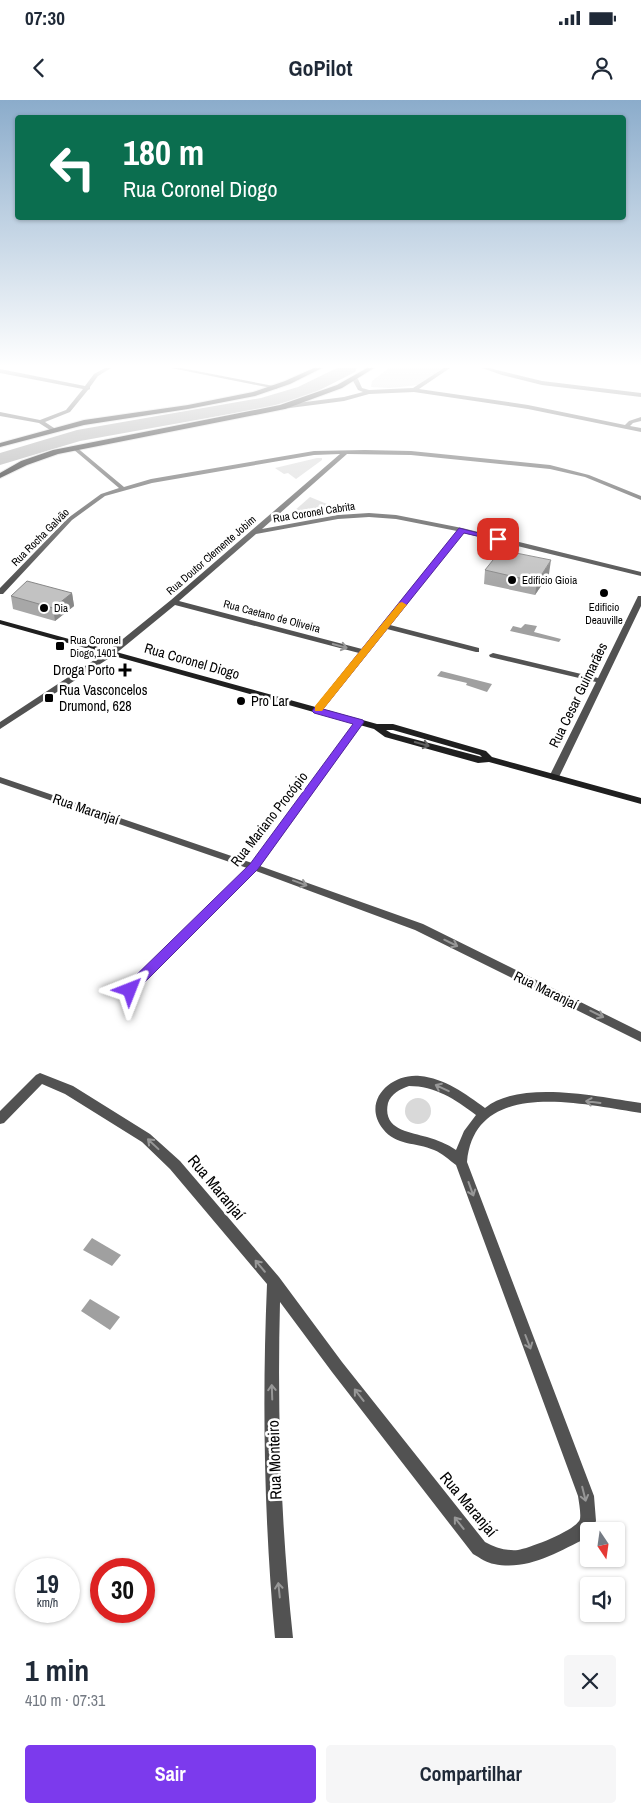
<!DOCTYPE html>
<html lang="pt">
<meta charset="utf-8">
<style>
:root{--surface:#fff;--page:#f6f6f7;--text:#1f2937;--muted:#747a83;--accent:#7c3aed}
body{margin:0;font-family:"Archivo Narrow",sans-serif;background:var(--page);color:var(--text);height:100vh;display:flex;flex-direction:column;font-size:19px;white-space:nowrap}
*{box-sizing:border-box;margin:0}
p{font-size:16px;color:var(--muted)}
.icon{flex:none;width:28px;height:28px;fill:none;stroke:currentColor;stroke-width:2;stroke-linecap:round;stroke-linejoin:round}
.map{position:relative;height:1538px;overflow:hidden}
.details{display:flex;flex-direction:column;background:var(--surface);flex:1}
.details>*{flex:none}
.guide{position:absolute;left:15px;top:15px;width:611px;height:105px;border-radius:5px;box-shadow:0 1px 4px #0004;background:#0b6e4f;color:#fff;overflow:hidden}
.needle{width:32px;rotate:167deg}
.controls{position:absolute;left:580px;top:1422px;display:grid;gap:10px}
.controls a{display:grid;place-items:center;width:45px;height:45px;border-radius:5px;background:var(--surface);box-shadow:0 1px 4px #0004;font-size:25px}
.speed{position:absolute;left:15px;top:1458px;display:flex;gap:10px;font-size:25px;font-weight:700;text-align:center}
.speed>*{display:grid;place-content:center;width:65px;height:65px;border-radius:50%;background:var(--surface);box-shadow:0 1px 4px #0004;line-height:1}
.speed small{font-size:12px;font-weight:400}
.speed .limit{border:8px solid #d22;background:#fff;color:#111}
.pin{position:absolute;display:grid;place-items:center;width:42px;height:42px;color:#fff;margin:-21px;border-radius:10px;box-shadow:0 2px 8px #0006}
.me{position:absolute;width:55px;margin:-28px;rotate:45deg;stroke-linejoin:round;filter:drop-shadow(0 0 4px #0008)}
.turn{display:flex;align-items:center;gap:18px;height:105px;padding:0 25px;font-size:22px}
.turn .icon{width:65px;height:65px;stroke-width:2.5}
.turn b{display:block;font-size:35px;line-height:42px}
.round{display:grid;place-items:center;flex:none;width:52px;height:52px;border-radius:5px;background:var(--page)}
.head{display:flex;align-items:center;justify-content:space-between;height:85px;padding:0 25px}
h1{font-size:30px;font-weight:700;line-height:38px}
.button{display:flex;gap:10px;margin-top:auto;padding:10px 25px}
.button a{flex:1;height:58px;border-radius:5px;background:var(--accent);color:#fff;font-size:20px;font-weight:700;line-height:58px;text-align:center}
.button a+a{background:var(--page);color:var(--text)}
.status{display:flex;justify-content:space-between;align-items:center;height:35px;padding:0 25px;background:var(--surface);direction:ltr}
.status svg{height:14px;fill:currentColor}
header{display:flex;justify-content:space-between;align-items:center;height:65px;padding:0 25px;background:var(--surface);font-size:22px;font-weight:700}
.map>svg:first-child{display:block}
.green{fill:#d9d9d9}
.water{fill:#a0a0a0}
.lines{fill:none;stroke-linecap:round;stroke-linejoin:round}
.river{fill:#a0a0a0;fill-rule:evenodd}
.primary-casing{stroke:#dbdbdb;stroke-width:2}
.street{fill:#525252;fill-rule:evenodd}
.secondary{fill:#1f1f1f;fill-rule:evenodd}
.primary{fill:#000;fill-rule:evenodd}
.wall{fill:#a7a7a7}
.shaded-wall{fill:#888}
.building{fill:#c2c2c2;stroke:#888}
.oneway{stroke:#979797}
.oneway2{stroke:#626262}
.route{fill:#7c3aed;stroke:#51269a}
.slow{fill:#f59e0b}
.poi-dot{fill:#000;stroke:#fff;stroke-width:2}
.labels{text-anchor:middle;stroke-width:5;stroke-linejoin:round;paint-order:stroke}
.far-street-label{font-size:11px;fill:#000;stroke:#fff}
.far-poi-label{font-size:11px;fill:#000;stroke:#fff;text-anchor:start}
.street-label{font-size:14px;fill:#000;stroke:#fff}
.poi-label{font-size:14px;fill:#000;stroke:#fff;text-anchor:start}
.near-street-label{font-size:16px;fill:#000;stroke:#fff}
</style>
<div class="status"><b>07:30</b><svg viewBox="0 0 49 12"><path d="M0 12V9h3v3zM5 12V6h3v6zM10 12V3h3v9zM15 12V0h3v12zM26 1h20v11H26zM47 4h2v5h-2z"/></svg></div>
<header><svg class="icon" aria-label="back" viewBox="0 0 24 24"><path d="M15 5l-7 7 7 7"/></svg>GoPilot<svg class="icon" aria-label="person" viewBox="0 0 24 24"><circle cx="12" cy="8" r="4"/><path d="M4 21q1-7 8-7t8 7"/></svg></header>
<div class="map">
<svg width="641" height="1538" viewBox="0 0 641 1538">
<rect width="100%" height="100%" fill="#fff"/>
<g class="green">
<path d="M 389,268 L 444,268 L 418,285 L 390,288 L 371,287 L 372,281 Z"/>
<path d="M 317,358 L 322,358 L 322,360 L 296,379 L 288,373 L 284,374 L 275,368 Z"/>
<path d="M 310,397 L 339,409 L 285,419 Z"/>
<circle cx="418" cy="1011" r="13"/>
</g>
<g class="water">
<path d="M 525,524 L 537,526 L 534,532 L 561,539 L 559,542 L 510,531 L 513,526 L 521,528 Z"/>
<path d="M 441,571 L 492,584 L 487,592 L 466,585 L 467,583 L 437,576 Z"/>
<path d="M 92,1138 L 121,1155 L 112,1166 L 83,1150 Z"/>
<path d="M 90,1199 L 120,1217 L 110,1230 L 81,1211 Z"/>
</g>
<g class="lines">
<path class="river" d="M 337,268 L 357,268 L 355,272 L 310,295 L 269,307 L 80,341 L 0,365 L 0,353 L 77,330 L 261,298 L 298,287 Z"/>
<defs>
<g id="primary">
<path d="M 314,268 L 322,268 L 290,284 L 255,296 L 188,309 L 84,325 L 0,347 L 0,343 L 84,320 L 188,305 L 253,292 L 285,281 Z"/>
<path d="M 367,268 L 374,268 L 342,288 L 285,309 L 58,354 L 27,365 L 0,378 L 0,373 L 21,361 L 53,350 L 280,305 L 337,285 Z"/>
</g>
</defs>
<use href="#primary" class="primary-casing"/>
<g class="street">
<path d="M 105,268 L 111,268 L 98,276 L 90,287 L 90,289 L 88,290 L 70,312 L 45,322 L 54,328 L 54,330 L 50,330 L 39,323 L 0,316 L 0,312 L 40,320 L 66,310 L 83,289 L 0,273 L 0,269 L 85,286 L 94,274 Z"/>
<path d="M 171,268 L 181,268 L 279,287 L 276,289 Z"/>
<path d="M 444,268 L 450,268 L 419,289 L 528,305 L 625,325 L 629,321 L 641,317 L 641,321 L 633,323 L 630,326 L 641,328 L 641,332 L 528,309 L 414,292 L 369,294 L 344,301 L 282,309 L 279,307 L 282,305 L 344,297 L 363,292 L 358,290 L 352,279 L 355,277 L 358,279 L 362,288 L 369,290 L 413,288 Z"/>
<path d="M 482,268 L 489,268 L 542,281 L 641,293 L 641,297 L 542,285 L 502,275 Z"/>
<path d="M 75,346 L 124,387 L 151,379 L 314,351 L 365,350 L 411,351 L 550,365 L 589,375 L 641,396 L 641,400 L 585,377 L 550,369 L 411,355 L 347,354 L 262,429 L 338,415 L 369,413 L 396,415 L 462,428 L 641,472 L 641,476 L 463,433 L 390,525 L 479,548 L 479,552 L 476,552 L 387,529 L 320,613 L 317,614 L 313,611 L 359,553 L 175,505 L 114,555 L 0,629 L 0,622 L 108,551 L 171,500 L 340,354 L 314,355 L 152,383 L 105,396 L 72,420 L 3,494 L 0,494 L 0,488 L 68,418 L 101,394 L 119,388 L 73,349 L 72,348 ZM 369,417 L 396,419 L 457,431 L 362,549 L 179,501 L 256,434 L 338,419 Z"/>
<path d="M 638,496 L 641,496 L 641,506 L 559,677 L 554,680 L 551,679 L 549,677 L 596,582 L 490,557 L 489,555 L 493,553 L 598,578 Z"/>
<path d="M 359,620 L 363,623 L 260,766 L 423,824 L 641,932 L 641,942 L 415,830 L 256,771 L 133,893 L 125,893 L 123,890 L 125,887 L 247,768 L 0,683 L 0,677 L 252,763 L 356,621 Z"/>
<path d="M 40,973 L 73,986 L 150,1034 L 180,1061 L 279,1177 L 342,1262 L 485,1442 C 495,1448 507,1451 518,1450 C 530,1448 577,1430 580,1419 C 581,1413 579,1403 578,1396 L 456,1065 C 449,1060 442,1053 434,1050 C 416,1042 396,1046 383,1029 C 361,1001 391,973 420,976 C 444,978 466,994 485,1008 C 521,979 599,997 641,1003 L 641,1013 C 585,1005 475,976 467,1062 L 594,1396 L 596,1421 L 591,1431 L 589,1431 L 587,1438 C 557,1452 528,1471 494,1464 C 487,1463 480,1458 473,1454 L 332,1272 L 280,1202 C 277,1314 281,1426 293,1538 L 275,1538 C 264,1420 262,1302 267,1184 L 170,1069 L 142,1042 L 65,994 L 42,984 L 4,1023 L 0,1024 L 0,1011 L 36,975 ZM 409,986 C 435,986 455,999 476,1015 L 464,1031 L 456,1050 C 447,1044 438,1040 427,1037 C 410,1032 382,1030 388,1003 C 391,994 400,989 409,986 Z"/>
</g>
<path class="secondary" d="M 0,520 L 377,624 L 393,624 L 486,651 L 492,657 L 641,698 L 641,704 L 489,662 L 478,663 L 385,637 L 374,629 L 0,524 ZM 386,630 L 393,630 L 480,655 L 482,657 L 391,633 Z"/>
<use href="#primary" class="primary"/>
</g>
<g class="wall">
<path d="M 485,470 L 549,474 L 535,495 L 484,484 Z"/>
<path d="M 72,493 L 74,506 L 55,521 L 13,509 L 11,496 Z"/>
</g>
<g class="shaded-wall">
<path d="M 551,460 L 549,474 L 535,495 L 537,482 Z"/>
<path d="M 72,493 L 74,506 L 55,521 L 53,508 Z"/>
</g>
<g class="building">
<path d="M 501,450 L 551,460 L 537,482 L 485,470 Z"/>
<path d="M 27,481 L 72,493 L 53,508 L 11,496 Z"/>
</g>
<defs><path id="oneway-shaft" d="M-6 0H5M1.5-3L5.5 0L1.5 3" fill="none" stroke-width="1.6" stroke-linecap="round" stroke-linejoin="round" transform="scale(1.25)"/></defs>
<g class="oneway">
<use href="#oneway-shaft" transform="translate(340 546) rotate(15)"/>
<use href="#oneway-shaft" transform="translate(300 783) rotate(20)"/>
<use href="#oneway-shaft" transform="translate(451 843) rotate(26)"/>
<use href="#oneway-shaft" transform="translate(597 914) rotate(26)"/>
<use href="#oneway-shaft" transform="translate(442 988) rotate(-155)"/>
<use href="#oneway-shaft" transform="translate(593 1002) rotate(-173)"/>
<use href="#oneway-shaft" transform="translate(153 1044) rotate(-137)"/>
<use href="#oneway-shaft" transform="translate(471 1089) rotate(70)"/>
<use href="#oneway-shaft" transform="translate(260 1166) rotate(-130)"/>
<use href="#oneway-shaft" transform="translate(528 1242) rotate(69)"/>
<use href="#oneway-shaft" transform="translate(272 1292) rotate(-92)"/>
<use href="#oneway-shaft" transform="translate(359 1295) rotate(-128)"/>
<use href="#oneway-shaft" transform="translate(584 1394) rotate(76)"/>
<use href="#oneway-shaft" transform="translate(459 1423) rotate(-128)"/>
<use href="#oneway-shaft" transform="translate(279 1490) rotate(-96)"/>
</g>
<use class="oneway2" href="#oneway-shaft" transform="translate(422 644) rotate(16)"/>
<linearGradient id="sky" x2="0" y2="1"><stop stop-color="#8baccb"/><stop offset="0.55" stop-color="#fff"/><stop offset="1" stop-color="#fff" stop-opacity="0"/></linearGradient>
<rect width="641" height="483" fill="url(#sky)"/>
<path class="route" d="M 459,428 L 502,439 L 498,441 L 464,433 L 323,609 L 363,620 L 364,622 L 258,769 L 134,893 L 125,893 L 123,890 L 125,886 L 250,764 L 353,624 L 314,613 L 312,611 Z"/>
<path class="slow" d="M 402,502 L 407,505 L 405,507 L 322,611 L 315,611 L 315,606 L 399,503 Z"/>
<g class="poi-dot">
<circle cx="512" cy="480" r="5"/>
<circle cx="604" cy="493" r="5"/>
<circle cx="44" cy="508" r="5"/>
<rect x="55" y="541" width="10" height="10" rx="2.5"/>
<path d="M122.5 562.5h5v5h5v5h-5v5h-5v-5h-5v-5h5z"/>
<rect x="44" y="593" width="10" height="10" rx="2.5"/>
<circle cx="241" cy="601" r="5"/>
</g>
<g class="labels">
<g class="far-street-label">
<text transform="translate(314 412) rotate(-9)" y="4">Rua Coronel Cabrita</text>
<text transform="translate(40 437) rotate(-45)" y="4">Rua Rocha Galvão</text>
<text transform="translate(211 455) rotate(-41)" y="4">Rua Doutor Clemente Jobim</text>
<text transform="translate(272 516) rotate(15)" y="4">Rua Caetano de Oliveira</text>
</g>
<g class="far-poi-label">
<text x="522" y="484">Edificio Gioia</text>
<text x="604" y="511" text-anchor="middle">Edificio<tspan x="604" dy="13">Deauville</tspan></text>
<text x="54" y="512">Dia</text>
<text x="70" y="544">Rua Coronel<tspan x="70" dy="13">Diogo,1401</tspan></text>
</g>
<g class="street-label">
<text transform="translate(192 561) rotate(16)" y="5">Rua Coronel Diogo</text>
<text transform="translate(578 595) rotate(-64)" y="5">Rua Cesar Guimarães</text>
<text transform="translate(86 709) rotate(19)" y="5">Rua Maranjaí</text>
<text transform="translate(269 719) rotate(-52)" y="5">Rua Mariano Procópio</text>
<text transform="translate(546 890) rotate(26)" y="5">Rua Maranjaí</text>
</g>
<g class="poi-label">
<text x="115" y="575" text-anchor="end">Droga Porto</text>
<text x="59" y="595">Rua Vasconcelos<tspan x="59" dy="16">Drumond, 628</tspan></text>
<text x="251" y="606">Pro Lar</text>
</g>
<g class="near-street-label">
<text transform="translate(217 1087) rotate(50)" y="6">Rua Maranjaí</text>
<text transform="translate(274 1360) rotate(-92)" y="6">Rua Monteiro</text>
<text transform="translate(469 1404) rotate(50)" y="6">Rua Maranjaí</text>
</g>
</g>
</svg>
<div class="controls">
<a><svg class="needle" viewBox="-14 -14 28 28"><path d="M0-13l5 13h-10z" fill="#e53935"/><path d="M0 13l5-13h-10z" fill="#747a83"/></svg></a>
<a><svg class="icon" aria-label="sound" viewBox="0 0 24 24"><path d="M4 9h4l5-4v14l-5-4H4zM17 9q2 3 0 6"/></svg></a>
</div>
<div class="speed"><div>19<small>km/h</small></div><div class="limit">30</div></div>
<div class="pin" style="left:498px;top:439px;background:#d93025"><svg class="icon" aria-label="arrive" viewBox="0 0 24 24"><path d="M6 21V4h12l-3 4 3 4H6"/></svg></div>
<svg class="me" style="left:130px;top:890px" viewBox="-20 -20 40 40"><path d="M0-17L14 15 0 8-14 15z" fill="#7c3aed" stroke="#fff" stroke-width="4"/></svg>
<div class="guide">
<div class="turn"><svg class="icon" aria-label="left" viewBox="0 0 24 24"><path d="M17 20v-9H6M10 6l-5 5 5 5"/></svg><div><b>180 m</b>Rua Coronel Diogo</div></div>
</div>
</div>
<section class="details">
<div class="head"><div><h1>1 min</h1><p>410 m · 07:31</p></div><a class="round"><svg class="icon" aria-label="close" viewBox="0 0 24 24"><path d="M6 6l12 12M18 6L6 18"/></svg></a></div>
<div class="button"><a>Sair</a><a>Compartilhar</a></div>
</section>
